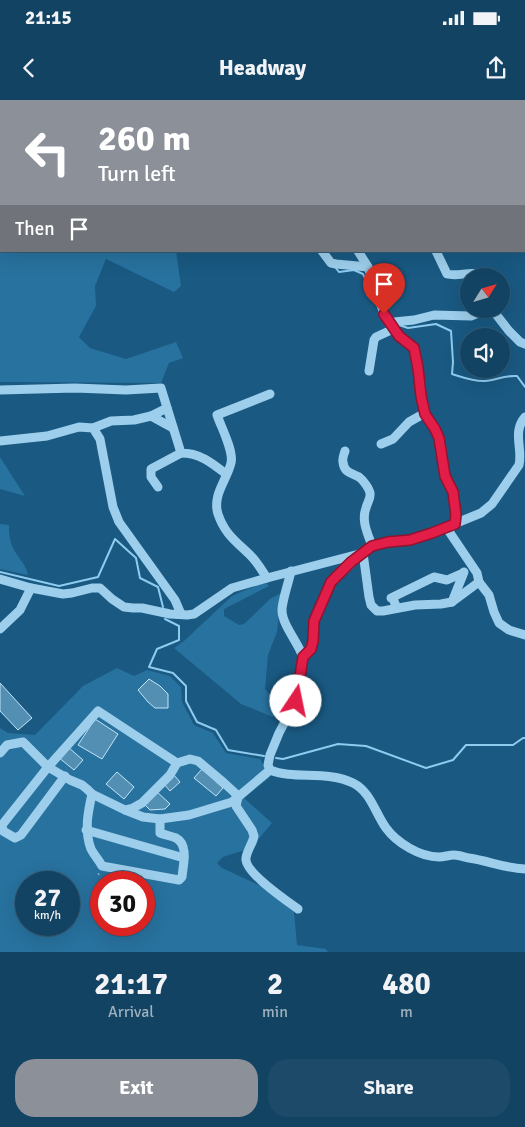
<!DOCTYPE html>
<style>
:root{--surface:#134362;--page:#1c4a68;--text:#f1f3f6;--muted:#9db0be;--line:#325c77;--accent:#8c9099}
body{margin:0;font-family:Signika,sans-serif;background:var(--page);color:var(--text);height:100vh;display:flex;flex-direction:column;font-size:19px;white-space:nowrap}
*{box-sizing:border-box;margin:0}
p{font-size:16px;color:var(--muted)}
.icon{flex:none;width:28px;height:28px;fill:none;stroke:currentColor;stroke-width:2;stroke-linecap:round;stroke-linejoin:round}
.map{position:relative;height:852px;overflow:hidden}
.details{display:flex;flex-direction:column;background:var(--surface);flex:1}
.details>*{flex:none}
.top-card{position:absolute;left:0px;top:0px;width:525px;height:152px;box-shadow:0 5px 20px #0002,0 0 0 1px var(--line);background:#8c9099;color:#fff;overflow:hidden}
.needle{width:32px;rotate:53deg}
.buttons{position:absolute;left:460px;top:168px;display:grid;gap:10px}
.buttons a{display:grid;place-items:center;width:50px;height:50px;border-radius:50%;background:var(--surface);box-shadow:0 5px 20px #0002,0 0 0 1px var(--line);font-size:25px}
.speed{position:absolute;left:15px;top:771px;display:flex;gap:10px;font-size:25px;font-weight:700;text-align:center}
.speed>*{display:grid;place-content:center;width:65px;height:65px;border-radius:50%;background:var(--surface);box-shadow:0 5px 20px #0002,0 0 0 1px var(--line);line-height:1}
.speed small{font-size:12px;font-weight:400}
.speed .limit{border:8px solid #d22;background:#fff;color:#111}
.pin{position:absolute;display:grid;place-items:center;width:42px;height:42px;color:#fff;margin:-51px -21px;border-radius:50% 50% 50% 0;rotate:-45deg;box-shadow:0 0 5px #0007}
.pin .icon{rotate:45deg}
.me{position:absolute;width:55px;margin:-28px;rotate:11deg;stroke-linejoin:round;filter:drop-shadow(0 0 4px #0008)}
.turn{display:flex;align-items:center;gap:18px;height:105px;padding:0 15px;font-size:22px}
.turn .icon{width:65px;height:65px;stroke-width:2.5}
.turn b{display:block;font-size:35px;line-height:42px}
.then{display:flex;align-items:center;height:48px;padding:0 15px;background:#0003;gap:10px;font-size:19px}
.eta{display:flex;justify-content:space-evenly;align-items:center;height:85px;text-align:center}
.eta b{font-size:30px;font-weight:700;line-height:35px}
.primary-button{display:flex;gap:10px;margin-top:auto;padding:10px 15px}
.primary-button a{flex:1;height:58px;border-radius:20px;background:var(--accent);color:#fff;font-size:20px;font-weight:700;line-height:58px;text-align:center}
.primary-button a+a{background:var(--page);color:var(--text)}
.status{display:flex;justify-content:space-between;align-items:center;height:35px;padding:0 25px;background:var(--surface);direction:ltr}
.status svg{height:14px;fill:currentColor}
header{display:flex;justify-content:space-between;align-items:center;height:65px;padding:0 15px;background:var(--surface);font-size:22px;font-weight:700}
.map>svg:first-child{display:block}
.green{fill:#28729f;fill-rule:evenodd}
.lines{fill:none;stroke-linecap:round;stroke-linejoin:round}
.stream{stroke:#8fcbee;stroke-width:2}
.building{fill:#538eb3;stroke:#c1e4f8}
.path{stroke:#9dceeb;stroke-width:1;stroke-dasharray:2.5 4;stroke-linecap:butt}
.minor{stroke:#9dceeb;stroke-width:9}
.route-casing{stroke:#92132f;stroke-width:12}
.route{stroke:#e11d48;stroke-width:9}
</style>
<div class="status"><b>21:15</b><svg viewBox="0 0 49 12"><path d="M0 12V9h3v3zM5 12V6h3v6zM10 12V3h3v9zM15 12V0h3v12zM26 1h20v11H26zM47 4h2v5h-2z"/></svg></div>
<header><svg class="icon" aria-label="back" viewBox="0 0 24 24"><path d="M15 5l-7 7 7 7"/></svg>Headway<svg class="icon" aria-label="share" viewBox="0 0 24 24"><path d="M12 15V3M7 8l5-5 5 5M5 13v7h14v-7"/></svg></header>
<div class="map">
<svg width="525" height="852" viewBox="0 0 525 852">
<rect width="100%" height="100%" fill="#195982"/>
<g class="green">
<path d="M 0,0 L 68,0 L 66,1 L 1,1 L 1,151 L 176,151 L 181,186 L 174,192 L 106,159 L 95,186 L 96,206 L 79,237 L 90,248 L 126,259 L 176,242 L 183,258 L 169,263 L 161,283 L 0,282 Z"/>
<path d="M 361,0 L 525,0 L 525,55 L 524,52 L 524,1 L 362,1 Z"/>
<path d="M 0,357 L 25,396 L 0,389 Z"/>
<path d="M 0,424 L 9,425 C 9,436 10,444 16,453 C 22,463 25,463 28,475 L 0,469 Z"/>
<path d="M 265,482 L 269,486 L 224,509 L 224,516 L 239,525 L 244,524 L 270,499 L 281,493 L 277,532 L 268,555 L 265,589 L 279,604 L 273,617 L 241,604 L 174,548 L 184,541 L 232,496 L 248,489 Z"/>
<path d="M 117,568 L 134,576 L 147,570 L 170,576 L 181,587 L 182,602 L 194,625 L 213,633 L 226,653 L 260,659 L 270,677 L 244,698 L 272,723 L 251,748 L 223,757 L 217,763 L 222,768 L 293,801 L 297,845 L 326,849 L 328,852 L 0,852 L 0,628 L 8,633 L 35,635 L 83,586 ZM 26,782 L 69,782 L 69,825 L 26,825 ZM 101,782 L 144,782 L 144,825 L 101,825 Z"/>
</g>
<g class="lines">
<g class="stream">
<path d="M 206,0 L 206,1"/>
<path d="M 335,167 L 339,172 L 354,170 L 363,174 L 372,193"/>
<path d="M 399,225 L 408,228 L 436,224 L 451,231 L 453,262 L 452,274 C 462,277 475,282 485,281 C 497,280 504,275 517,276 L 525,287"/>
<path d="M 0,472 L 59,486 L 98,477 L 115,439 L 136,458 L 140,478 L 158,487 L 163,507"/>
<path d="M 165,519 L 179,526 L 179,540 L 157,549 L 149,567 L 173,573 L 186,586 L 186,601 L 197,622 L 216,630 L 228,650 L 264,656"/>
<path d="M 276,658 L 283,659 L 338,644 L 366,646 L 426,668 L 453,660 L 466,645 L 513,645 L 523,638 L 525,638"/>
</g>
</g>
<g class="building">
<path d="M 149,579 L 160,586 L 168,594 L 168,608 L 155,608 L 148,602 L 138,590 Z"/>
<path d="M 0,583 L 32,618 L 18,630 L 0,611 Z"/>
<path d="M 95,619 L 118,634 L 102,659 L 78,645 Z"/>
<path d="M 68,647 L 83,660 L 74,670 L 58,657 Z"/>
<path d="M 202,669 L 223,688 L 216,696 L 194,678 Z"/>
<path d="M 117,672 L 134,687 L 124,699 L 106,684 Z"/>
<path d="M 174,675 L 180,682 L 170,691 L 164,684 Z"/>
<path d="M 155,690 L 170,704 L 165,709 L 150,710 L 143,703 Z"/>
</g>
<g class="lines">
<path class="path" d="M 98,773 L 103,782"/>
<g class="minor">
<path d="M 355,0 L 356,1"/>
<path d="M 322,151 L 331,163 L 336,164 L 368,167"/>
<path d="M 358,151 L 368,167 L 384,214 L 399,236 L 413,248 L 418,268 L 421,296 L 425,313 L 435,329 L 439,338 L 445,376 L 453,393 L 456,415 L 455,424 L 448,430 L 477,473 L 479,482 L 489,495 L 494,512 L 499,523 L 509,530 L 525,535"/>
<path d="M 436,151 L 447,174 C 459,177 472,170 483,176"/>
<path d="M 369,271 L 374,240 L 376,237 L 389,231 L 396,224 L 394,222 L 414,220 L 434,215 L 471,216 L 483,211 L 489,210 L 495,213 L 509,231 L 520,242 L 525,244"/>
<path d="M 0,290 L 75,288 L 126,290 L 161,288 L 181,353 C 200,353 212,363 226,374"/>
<path d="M 270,294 L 217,315 C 221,327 234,351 231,363 C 227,380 212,395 218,414 C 225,435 237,442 251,456 C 258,463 262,471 267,478 L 363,453 L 372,446 L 388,442 L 410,440 L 432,433 L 481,413 L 492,404 L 519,365 C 523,349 512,332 525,317"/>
<path d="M 151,316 L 173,328"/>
<path d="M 93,328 L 111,321 L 134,320 L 151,316 L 167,308"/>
<path d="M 0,341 L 47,336 L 79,327 L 93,328 L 100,339 L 113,407 L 119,422 L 175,500 L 181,514"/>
<path d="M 381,344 L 393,339 L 409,322 L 425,313"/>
<path d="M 345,351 C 344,354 342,359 343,362 C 344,373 352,373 359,377 C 363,380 369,388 370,393 C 371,399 367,403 366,408 C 361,421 368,434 372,446"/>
<path d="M 158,387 L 151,377 L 151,369 L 181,353"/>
<path d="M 291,471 C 289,481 282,501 282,510 C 282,525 298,542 303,557 L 296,601 L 279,633 L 270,655 L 268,665 L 270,670 C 294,680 327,670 353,683 C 371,692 375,713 386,728 C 397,743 420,757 439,757 C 444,757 449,755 454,755 C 459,755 464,757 469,758 C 489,761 504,768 525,769"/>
<path d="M 0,479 L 31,488 L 63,494 L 72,493 L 92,488 L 100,488 L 112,499 L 124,507 L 133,508 L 142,508 L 170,514 L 187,515 L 194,514 L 232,488 L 267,478"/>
<path d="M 452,502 L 464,472"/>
<path d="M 397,508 L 393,499 L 391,498 L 434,477 L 447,480 L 463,473"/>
<path d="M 0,529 L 20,510 L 31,488"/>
<path d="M 303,557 L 311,549 L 313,541 L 314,521 L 331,482 L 363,453 L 369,497 L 371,505 L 377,511 L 383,511 L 415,505 L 441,504 L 452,502 L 479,482"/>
<path d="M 0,653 L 7,645 L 23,642 L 48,667 L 98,611 L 177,663"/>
<path d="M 65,676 L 21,735 L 15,738 L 3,731 L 2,725 L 48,667 L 70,680 L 82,685 L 87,689 L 92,694 L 125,710 L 143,717 L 160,719 L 189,715 L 232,702 L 270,670"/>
<path d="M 92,694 C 88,712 84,731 91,749 C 94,755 99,760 102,766 L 179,780 L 182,777 C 183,765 189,745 176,738 C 171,736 165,735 160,733 L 160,719"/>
<path d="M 125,710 L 133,708 L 142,703 L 170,675 L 177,663 L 190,659 L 198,661 L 223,682 L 235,693 L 238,697 L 236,706 L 252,730 L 254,736 C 253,743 247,750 246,758 C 244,772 287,801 298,809"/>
<path d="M 86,730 L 184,758"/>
</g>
</g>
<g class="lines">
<defs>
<path id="route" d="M 296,601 L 303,557 L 311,549 L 313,541 L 314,521 L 331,482 L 351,462 L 372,446 L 388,442 L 410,440 L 432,433 L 455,424 L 456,415 L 453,392 L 445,376 L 439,338 L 435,329 L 425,314 L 421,296 L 418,268 L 414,248 L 399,236 L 384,214"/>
</defs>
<use href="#route" class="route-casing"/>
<use href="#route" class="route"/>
</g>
</svg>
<div class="buttons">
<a><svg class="needle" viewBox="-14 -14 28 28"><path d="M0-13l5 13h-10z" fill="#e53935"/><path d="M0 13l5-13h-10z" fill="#9db0be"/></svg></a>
<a><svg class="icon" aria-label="sound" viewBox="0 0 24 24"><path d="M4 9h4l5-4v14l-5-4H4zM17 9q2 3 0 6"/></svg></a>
</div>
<div class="speed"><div>27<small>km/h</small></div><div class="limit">30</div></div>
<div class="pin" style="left:384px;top:214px;background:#d93025"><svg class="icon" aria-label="arrive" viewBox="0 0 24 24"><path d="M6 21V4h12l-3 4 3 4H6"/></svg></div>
<svg class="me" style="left:296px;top:601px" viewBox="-20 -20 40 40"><circle r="19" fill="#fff"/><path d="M0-13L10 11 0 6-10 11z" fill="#e11d48"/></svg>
<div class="top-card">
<div class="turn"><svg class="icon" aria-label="left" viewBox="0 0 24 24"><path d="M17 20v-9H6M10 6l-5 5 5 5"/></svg><div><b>260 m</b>Turn left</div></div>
<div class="then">Then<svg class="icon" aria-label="arrive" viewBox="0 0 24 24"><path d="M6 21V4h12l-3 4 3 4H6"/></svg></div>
</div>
</div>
<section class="details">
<div class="eta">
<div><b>21:17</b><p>Arrival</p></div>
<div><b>2</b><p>min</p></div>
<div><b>480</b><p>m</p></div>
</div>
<div class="primary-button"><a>Exit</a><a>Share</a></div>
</section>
